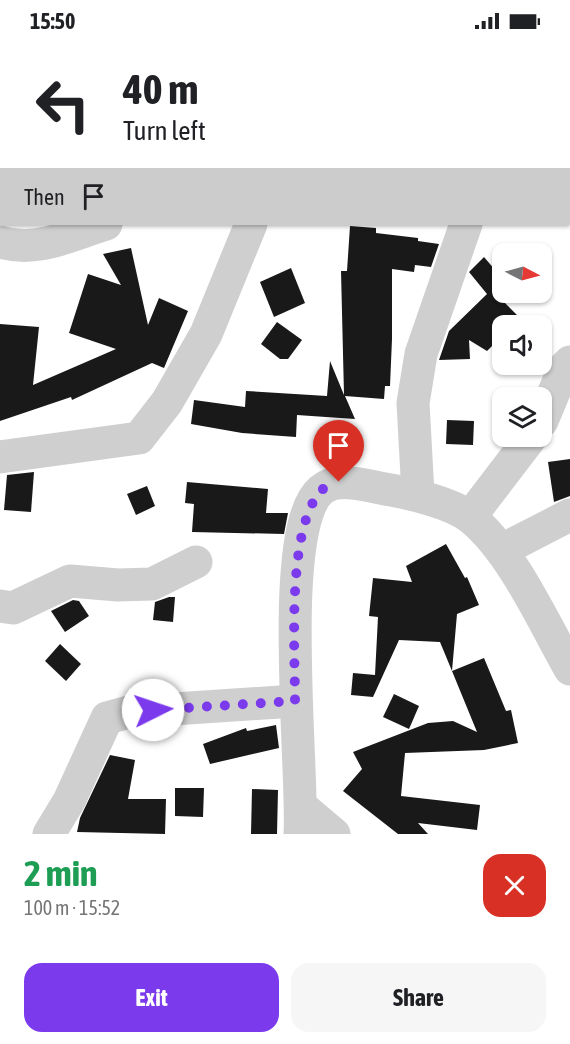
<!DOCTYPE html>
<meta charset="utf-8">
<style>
:root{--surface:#fff;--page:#f6f6f6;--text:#202124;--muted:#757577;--accent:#7c3aed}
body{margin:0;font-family:"Asap Condensed",sans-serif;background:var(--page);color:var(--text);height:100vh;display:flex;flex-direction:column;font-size:22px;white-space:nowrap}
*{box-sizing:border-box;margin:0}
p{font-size:20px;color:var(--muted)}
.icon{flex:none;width:33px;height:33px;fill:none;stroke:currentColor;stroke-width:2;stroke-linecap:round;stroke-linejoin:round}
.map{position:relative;height:792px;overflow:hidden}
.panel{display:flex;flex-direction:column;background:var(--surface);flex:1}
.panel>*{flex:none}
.banner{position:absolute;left:0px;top:0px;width:570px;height:183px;box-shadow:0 2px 4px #0004;background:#fff;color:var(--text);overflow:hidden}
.needle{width:39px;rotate:96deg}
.fabs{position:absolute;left:492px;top:201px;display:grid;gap:12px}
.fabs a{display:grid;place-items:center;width:60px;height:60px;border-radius:12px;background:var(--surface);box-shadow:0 2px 4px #0004;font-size:30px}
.pin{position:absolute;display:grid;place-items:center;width:51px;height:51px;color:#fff;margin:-62px -26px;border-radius:50% 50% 50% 0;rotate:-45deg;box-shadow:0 0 6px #0007}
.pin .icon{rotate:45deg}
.me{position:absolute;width:66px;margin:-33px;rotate:86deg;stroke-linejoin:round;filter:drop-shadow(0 0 4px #0008)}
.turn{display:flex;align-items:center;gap:21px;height:126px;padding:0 24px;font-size:27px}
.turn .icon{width:78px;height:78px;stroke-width:2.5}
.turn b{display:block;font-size:42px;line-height:51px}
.then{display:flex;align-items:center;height:57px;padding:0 24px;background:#0003;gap:12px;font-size:22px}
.round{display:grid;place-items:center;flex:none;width:63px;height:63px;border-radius:18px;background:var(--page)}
.overview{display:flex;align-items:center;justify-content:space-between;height:102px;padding:0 24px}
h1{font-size:36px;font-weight:700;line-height:45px;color:#1e9e55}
.cta{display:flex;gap:12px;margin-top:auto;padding:12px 24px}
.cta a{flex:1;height:69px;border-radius:18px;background:var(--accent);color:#fff;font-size:24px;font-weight:700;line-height:69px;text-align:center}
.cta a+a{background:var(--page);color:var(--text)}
.status{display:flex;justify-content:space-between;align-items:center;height:42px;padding:0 30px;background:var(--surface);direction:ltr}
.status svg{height:16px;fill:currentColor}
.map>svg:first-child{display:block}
.building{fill:#191919}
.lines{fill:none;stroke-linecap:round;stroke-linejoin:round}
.minor{stroke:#cfcfcf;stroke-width:33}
.route{stroke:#7c3aed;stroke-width:10;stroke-dasharray:0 18}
</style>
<div class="status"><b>15:50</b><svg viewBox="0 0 49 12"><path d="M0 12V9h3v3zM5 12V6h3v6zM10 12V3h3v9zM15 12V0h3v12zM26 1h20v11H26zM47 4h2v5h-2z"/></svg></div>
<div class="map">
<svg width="570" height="792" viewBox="0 0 570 792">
<rect width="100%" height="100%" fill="#fff"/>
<g class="building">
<path d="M 350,184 L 376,186 L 376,191 L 418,196 L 418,199 L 439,202 L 431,225 L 415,223 L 414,230 L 392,227 L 392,297 L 390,344 L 385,344 L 384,357 L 345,354 L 355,377 L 297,373 L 296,395 L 242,391 L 191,382 L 194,358 L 245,365 L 246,349 L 327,354 L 330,319 L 344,353 L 341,229 L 347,229 Z"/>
<path d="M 131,206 L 148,283 L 159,256 L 188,269 L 164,326 L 152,321 L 72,358 L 71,355 L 0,379 L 0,282 L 39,285 L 33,343 L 116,307 L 69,291 L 88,232 L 121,243 L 103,212 Z"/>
<path d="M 484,215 L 502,236 L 502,258 L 520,276 L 513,284 L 502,284 L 502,294 L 487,309 L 469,298 L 470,317 L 439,318 L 449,289 L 487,252 L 469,230 Z"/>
<path d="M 291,226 L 305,261 L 274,275 L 260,240 Z"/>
<path d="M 277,280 L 302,298 L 288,317 L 280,317 L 261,302 Z"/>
<path d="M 447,378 L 474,379 L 473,403 L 446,402 Z"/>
<path d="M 570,417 L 570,454 L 554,460 L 548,420 Z"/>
<path d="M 34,430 L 31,470 L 4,468 L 7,433 Z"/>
<path d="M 187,440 L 268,447 L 266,471 L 288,471 L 284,492 L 192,490 L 194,462 L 185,461 Z"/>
<path d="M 147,444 L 155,464 L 136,473 L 127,452 Z"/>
<path d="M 446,502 L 465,536 L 467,535 L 479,563 L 457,572 L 452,629 L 440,600 L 399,598 L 373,655 L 351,653 L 353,631 L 375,633 L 378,575 L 369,574 L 373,536 L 412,540 L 406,524 Z"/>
<path d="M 169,555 L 175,555 L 173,580 L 153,578 L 155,560 Z"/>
<path d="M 73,558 L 79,559 L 89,574 L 65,590 L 51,569 Z"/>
<path d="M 60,602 L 81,622 L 66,639 L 45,619 Z"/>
<path d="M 484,616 L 506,669 L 511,668 L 518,701 L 484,708 L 405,711 L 401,754 L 480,763 L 477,788 L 418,781 L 428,792 L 398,792 L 343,749 L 362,727 L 353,710 L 428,681 L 453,679 L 477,690 L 452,629 Z"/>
<path d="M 394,652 L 419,664 L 409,687 L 383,675 Z"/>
<path d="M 276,683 L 279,706 L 210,722 L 203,702 L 246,686 L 247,689 Z"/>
<path d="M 110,713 L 135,718 L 128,757 L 166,757 L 165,792 L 77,790 L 80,776 Z"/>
<path d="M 175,746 L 204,746 L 203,775 L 175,774 Z"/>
<path d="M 252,747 L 278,748 L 277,792 L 251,792 Z"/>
</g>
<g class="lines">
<g class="minor">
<path d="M 322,2 L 323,0"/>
<path d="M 480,2 L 481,0"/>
<path d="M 0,200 C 37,211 71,193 106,182"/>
<path d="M 542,379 L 564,326 L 570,320"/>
<path d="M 0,415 L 139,396 L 167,360 L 206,292 L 251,182"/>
<path d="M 418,452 L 413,361 L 421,312 L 466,182"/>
<path d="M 470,475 L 532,394"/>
<path d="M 502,508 L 570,473"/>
<path d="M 0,564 L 13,566 L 70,539 L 118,543 L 152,542 L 196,520"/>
<path d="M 302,765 L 334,792"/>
<path d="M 49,792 L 69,759 L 107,676 L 129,670 L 295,659"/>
<path d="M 300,792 C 304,729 276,486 321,448 C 339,433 370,445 391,448 C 413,452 454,462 471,476 C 512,509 544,581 570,627"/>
</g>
</g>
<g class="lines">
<path class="route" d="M 153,668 L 295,659 C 295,606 287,492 319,451 C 323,445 332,443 339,440"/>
</g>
</svg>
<div class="fabs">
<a><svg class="needle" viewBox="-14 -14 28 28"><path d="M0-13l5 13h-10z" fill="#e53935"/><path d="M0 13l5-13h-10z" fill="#757577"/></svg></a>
<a><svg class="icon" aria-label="sound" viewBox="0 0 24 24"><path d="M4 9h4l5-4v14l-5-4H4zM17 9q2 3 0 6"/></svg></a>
<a><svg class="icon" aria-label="layers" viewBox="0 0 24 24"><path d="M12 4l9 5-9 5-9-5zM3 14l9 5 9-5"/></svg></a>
</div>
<div class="pin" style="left:339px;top:440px;background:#d93025"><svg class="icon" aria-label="arrive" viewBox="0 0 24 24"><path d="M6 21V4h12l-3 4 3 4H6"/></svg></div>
<svg class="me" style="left:153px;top:668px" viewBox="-20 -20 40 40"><circle r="19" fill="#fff"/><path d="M0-13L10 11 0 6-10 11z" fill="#7c3aed"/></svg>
<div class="banner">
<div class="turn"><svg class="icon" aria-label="left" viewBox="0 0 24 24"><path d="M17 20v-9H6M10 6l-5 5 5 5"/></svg><div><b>40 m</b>Turn left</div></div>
<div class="then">Then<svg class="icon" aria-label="arrive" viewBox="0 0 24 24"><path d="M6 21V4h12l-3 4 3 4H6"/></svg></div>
</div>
</div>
<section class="panel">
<div class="overview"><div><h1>2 min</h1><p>100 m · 15:52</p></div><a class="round" style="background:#d93025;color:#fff"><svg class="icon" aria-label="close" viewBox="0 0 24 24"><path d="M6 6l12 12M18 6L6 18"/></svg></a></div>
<div class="cta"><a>Exit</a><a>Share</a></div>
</section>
